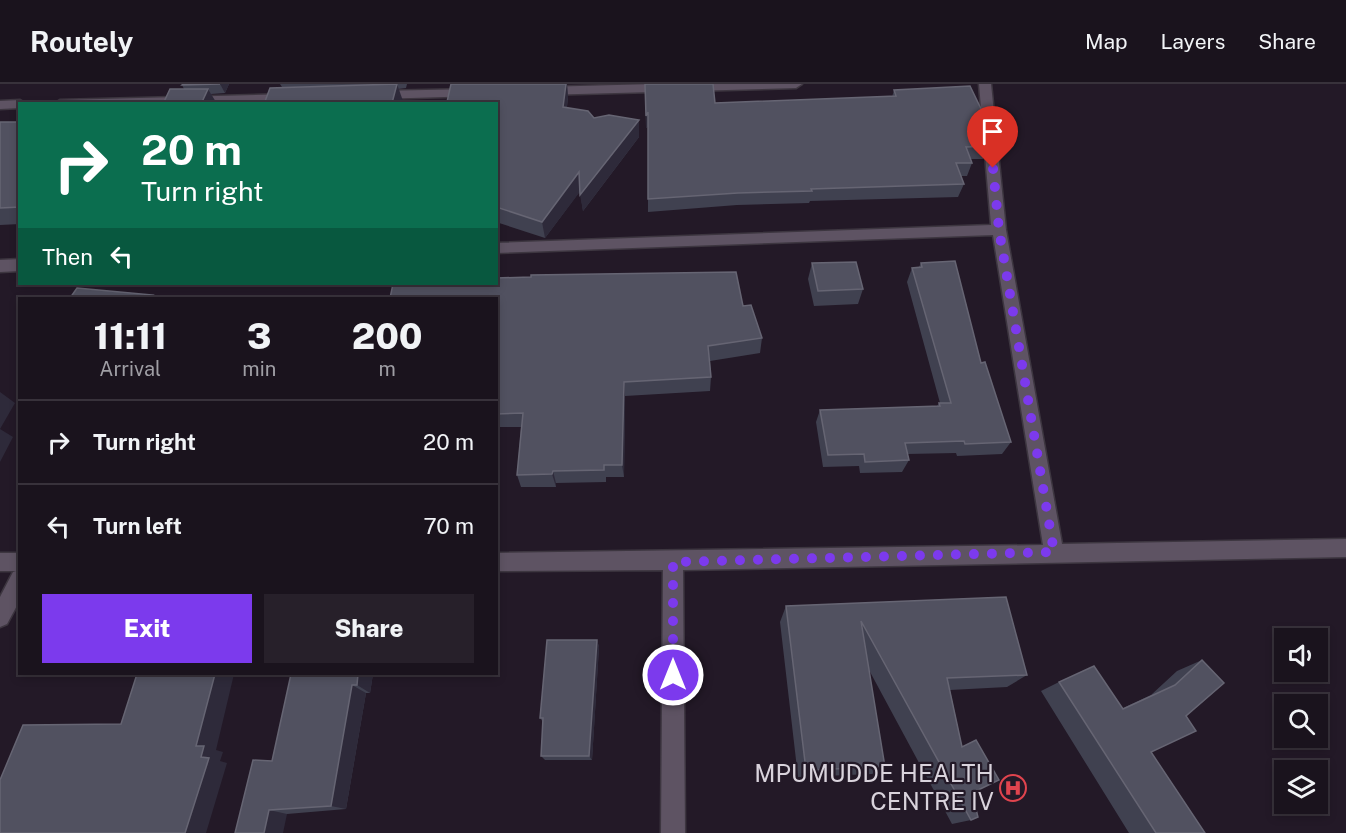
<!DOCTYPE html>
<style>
:root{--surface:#1a131d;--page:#27202a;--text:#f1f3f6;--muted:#9f9ea4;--line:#38323b;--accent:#7c3aed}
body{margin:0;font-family:"Public Sans",sans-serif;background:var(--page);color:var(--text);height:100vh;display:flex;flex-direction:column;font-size:22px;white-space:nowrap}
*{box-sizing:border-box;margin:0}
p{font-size:20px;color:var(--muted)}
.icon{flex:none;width:33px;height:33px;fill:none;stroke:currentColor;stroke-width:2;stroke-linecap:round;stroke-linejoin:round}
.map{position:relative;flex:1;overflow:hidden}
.details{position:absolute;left:18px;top:213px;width:480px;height:378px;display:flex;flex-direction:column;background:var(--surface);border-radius:0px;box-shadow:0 3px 9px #0003,0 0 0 2px var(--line)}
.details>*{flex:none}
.top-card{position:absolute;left:18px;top:18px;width:480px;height:183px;border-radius:0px;box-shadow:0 3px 9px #0003,0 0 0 2px var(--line);background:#0b6e4f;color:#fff;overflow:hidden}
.tools{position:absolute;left:1274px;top:544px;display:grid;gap:12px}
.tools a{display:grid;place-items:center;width:54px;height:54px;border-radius:0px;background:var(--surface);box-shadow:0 3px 9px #0003,0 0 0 2px var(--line);font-size:30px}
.pin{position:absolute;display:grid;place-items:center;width:51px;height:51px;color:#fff;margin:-62px -26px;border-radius:50% 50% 50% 0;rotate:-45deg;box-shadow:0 0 6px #0007}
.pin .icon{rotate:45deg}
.me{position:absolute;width:66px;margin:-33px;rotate:0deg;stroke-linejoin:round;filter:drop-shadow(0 0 4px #0008)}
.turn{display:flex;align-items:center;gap:21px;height:126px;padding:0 24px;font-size:27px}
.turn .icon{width:78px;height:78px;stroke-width:2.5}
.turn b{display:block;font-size:42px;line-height:51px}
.then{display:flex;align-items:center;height:57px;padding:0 24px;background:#0003;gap:12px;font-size:22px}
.eta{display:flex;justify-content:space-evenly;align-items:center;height:102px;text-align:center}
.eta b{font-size:36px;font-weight:800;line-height:42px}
.button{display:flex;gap:12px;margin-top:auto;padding:12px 24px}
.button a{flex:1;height:69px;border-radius:0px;background:var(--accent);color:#fff;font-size:24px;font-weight:800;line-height:69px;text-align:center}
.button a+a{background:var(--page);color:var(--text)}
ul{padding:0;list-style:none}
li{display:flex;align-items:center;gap:18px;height:84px;padding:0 24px;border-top:2px solid var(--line)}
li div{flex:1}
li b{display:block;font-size:22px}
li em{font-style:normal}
header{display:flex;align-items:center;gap:36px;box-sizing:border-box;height:84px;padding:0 30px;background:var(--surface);border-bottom:2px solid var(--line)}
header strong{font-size:28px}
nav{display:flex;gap:33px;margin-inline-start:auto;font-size:21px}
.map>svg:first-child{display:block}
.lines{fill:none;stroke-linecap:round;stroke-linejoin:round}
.minor-casing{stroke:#3d3640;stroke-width:3}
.minor{fill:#5e5363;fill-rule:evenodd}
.wall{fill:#404150}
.shaded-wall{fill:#2e2a3a}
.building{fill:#515160;stroke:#666573;stroke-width:1.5}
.route{stroke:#7c3aed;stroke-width:10;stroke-dasharray:0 18}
.labels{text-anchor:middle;stroke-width:4.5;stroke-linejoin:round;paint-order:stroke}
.near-poi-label{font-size:24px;fill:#d9d3dc;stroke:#231927;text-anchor:end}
</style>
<header>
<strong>Routely</strong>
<nav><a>Map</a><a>Layers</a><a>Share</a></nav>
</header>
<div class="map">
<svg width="1346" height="749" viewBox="0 0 1346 749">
<rect width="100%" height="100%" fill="#231927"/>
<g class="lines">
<defs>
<g id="minor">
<path d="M 654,0 L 802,0 L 796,4 L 542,11 L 536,7 L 542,3 Z"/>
<path d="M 979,0 L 991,0 L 1006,146 L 1062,460 L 1346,455 L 1346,473 L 683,486 L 685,749 L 661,749 L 663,486 L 496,487 L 496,469 L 1043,461 L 993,151 L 496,169 L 496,159 L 991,141 Z"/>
<path d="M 473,5 L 479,9 L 478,12 L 378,15 L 372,11 L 378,7 Z"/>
<path d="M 290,10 L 296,14 L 295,17 L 233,20 L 54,20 L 60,16 Z"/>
<path d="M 20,16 L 26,20 L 20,20 L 20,24 L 0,25 L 0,17 Z"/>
<path d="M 20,175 L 20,187 L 0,188 L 0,176 Z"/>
<path d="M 0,469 L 20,469 L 20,516 L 7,540 L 0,543 L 0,513 L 13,488 L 16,487 L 0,487 Z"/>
</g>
</defs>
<use href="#minor" class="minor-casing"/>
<use href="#minor" class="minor"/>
</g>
<g class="wall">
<path d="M 229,0 L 225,9 L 211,10 L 217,20 L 184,5 L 182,1 Z"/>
<path d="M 280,0 L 407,0 L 406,4 L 398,5 L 402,18 L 447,18 L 451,0 L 569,0 L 567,0 L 568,13 L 567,23 L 639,53 L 583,127 L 580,107 L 545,154 L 496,138 L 496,20 L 264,20 L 282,3 Z"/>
<path d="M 645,0 L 715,19 L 892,13 L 894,6 L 984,31 L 982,36 L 988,62 L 983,75 L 970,75 L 972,79 L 967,92 L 961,92 L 964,100 L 958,113 L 810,117 L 809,119 L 737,121 L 648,128 L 648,42 L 646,44 Z"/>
<path d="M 0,38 L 20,38 L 20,140 L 0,141 Z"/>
<path d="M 812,179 L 863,205 L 858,220 L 814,222 L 808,195 Z"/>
<path d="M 921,179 L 981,279 L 1011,358 L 1002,370 L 957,372 L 956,369 L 907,370 L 909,376 L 902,388 L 860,389 L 859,382 L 823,383 L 816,338 L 820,326 L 937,322 L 939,319 L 940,319 L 907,198 L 912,184 L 919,183 Z"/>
<path d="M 496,214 L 743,222 L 762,254 L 760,269 L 710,277 L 711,293 L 710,307 L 625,312 L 624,393 L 606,393 L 606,398 L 556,399 L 556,403 L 521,403 L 517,391 L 521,343 L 496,343 Z"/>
<path d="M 1006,513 L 1027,591 L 1007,603 L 950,606 L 972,709 L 971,736 L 952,740 L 869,586 L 885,683 L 872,690 L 798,693 L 780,538 L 786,522 Z"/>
<path d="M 597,556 L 599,563 L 592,676 L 545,676 L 541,672 L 543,638 L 540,634 Z"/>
<path d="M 1202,576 L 1186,632 L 1151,668 L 1205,749 L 1129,749 L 1041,607 L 1059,598 L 1123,624 L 1151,611 L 1177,587 Z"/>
<path d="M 291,590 L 373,590 L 370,609 L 366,609 L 346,725 L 287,730 L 235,749 L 272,677 Z"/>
</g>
<g class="shaded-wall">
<path d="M 220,0 L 229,0 L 225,9 Z"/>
<path d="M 397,0 L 403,17 L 402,20 L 392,19 Z"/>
<path d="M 566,0 L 567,0 L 568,13 L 565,39 L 563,23 Z"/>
<path d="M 208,5 L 217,20 L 201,20 Z"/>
<path d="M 648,28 L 649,41 L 646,44 L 646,32 Z"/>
<path d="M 639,36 L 639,53 L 583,127 L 580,111 Z"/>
<path d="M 579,88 L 582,105 L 545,154 L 542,138 Z"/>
<path d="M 624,298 L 625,312 L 624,393 L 622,381 Z"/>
<path d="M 0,308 L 15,319 L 0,345 L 13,353 L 0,378 Z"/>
<path d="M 553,387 L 556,399 L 556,403 L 552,390 Z"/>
<path d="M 597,556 L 599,563 L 592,676 L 589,672 Z"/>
<path d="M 215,590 L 234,590 L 216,666 L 223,668 L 220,677 L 227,679 L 206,749 L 185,749 L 201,673 L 196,662 Z"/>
<path d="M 358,590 L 373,590 L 370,609 L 357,601 Z"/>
<path d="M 352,601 L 366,609 L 346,725 L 331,722 Z"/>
<path d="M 269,726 L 287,730 L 283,749 L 264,749 Z"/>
</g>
<g class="building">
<path d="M 183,0 L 220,0 L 182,1 Z"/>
<path d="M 397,0 L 392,19 L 447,18 L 451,0 L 566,0 L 563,23 L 588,27 L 594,34 L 609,31 L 639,36 L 580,111 L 579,88 L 542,138 L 496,123 L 496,20 L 264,20 L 270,4 Z"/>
<path d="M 645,0 L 713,0 L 715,19 L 896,12 L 894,6 L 970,2 L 984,31 L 980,31 L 987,50 L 988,62 L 966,63 L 972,79 L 956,79 L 964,100 L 811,105 L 812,107 L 738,109 L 648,115 L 648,28 L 646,32 Z"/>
<path d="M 170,5 L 208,5 L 201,20 L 163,20 Z"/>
<path d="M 0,38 L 20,38 L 20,123 L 0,124 Z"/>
<path d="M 955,177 L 981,279 L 985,278 L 1011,358 L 965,360 L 964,357 L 905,359 L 909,376 L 865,378 L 864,370 L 828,371 L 820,326 L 940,322 L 939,319 L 951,319 L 912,184 L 922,183 L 921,179 Z"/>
<path d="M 856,178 L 863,205 L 818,207 L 812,179 Z"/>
<path d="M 736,188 L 743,222 L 751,221 L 762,254 L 708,262 L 711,293 L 624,298 L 622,381 L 604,381 L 604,386 L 553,387 L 552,390 L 517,391 L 523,329 L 496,330 L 496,214 L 390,214 L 393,200 L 496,200 L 496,194 L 531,193 L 531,191 Z"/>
<path d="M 77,204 L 153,211 L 150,214 L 70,214 Z"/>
<path d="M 1006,513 L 1027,591 L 947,594 L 962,663 L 976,656 L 999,696 L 972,709 L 978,733 L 971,736 L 861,537 L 885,683 L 806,686 L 786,522 Z"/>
<path d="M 547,556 L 597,556 L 589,672 L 541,672 L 543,634 L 540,634 Z"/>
<path d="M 1202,576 L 1224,599 L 1186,632 L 1196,647 L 1151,668 L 1205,749 L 1156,749 L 1059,598 L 1094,582 L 1123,625 L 1175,601 Z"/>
<path d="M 137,590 L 215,590 L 196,662 L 204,662 L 201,673 L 209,674 L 185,749 L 0,749 L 0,696 L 23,641 L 121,640 Z"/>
<path d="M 291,590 L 358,590 L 357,601 L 352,601 L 331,722 L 269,726 L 264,749 L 235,749 L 253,676 L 272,677 Z"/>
</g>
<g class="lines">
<path class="route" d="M 673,591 L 673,478 L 1054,468 L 999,146 L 993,84"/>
</g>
<defs>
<symbol id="hospital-ring" viewBox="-11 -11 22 22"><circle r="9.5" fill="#231927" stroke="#e0444e" stroke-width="1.5"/><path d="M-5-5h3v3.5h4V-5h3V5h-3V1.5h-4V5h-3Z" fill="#e0444e"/></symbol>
</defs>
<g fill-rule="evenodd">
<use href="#hospital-ring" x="998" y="689" width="30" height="30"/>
</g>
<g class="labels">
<g class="near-poi-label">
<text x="994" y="698">MPUMUDDE HEALTH<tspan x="994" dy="28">CENTRE IV</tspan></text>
</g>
</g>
</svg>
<div class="tools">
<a><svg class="icon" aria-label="sound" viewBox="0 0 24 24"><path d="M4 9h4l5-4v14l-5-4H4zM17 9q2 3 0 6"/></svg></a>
<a><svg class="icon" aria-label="search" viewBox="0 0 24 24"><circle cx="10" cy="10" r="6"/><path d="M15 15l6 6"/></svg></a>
<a><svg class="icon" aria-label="layers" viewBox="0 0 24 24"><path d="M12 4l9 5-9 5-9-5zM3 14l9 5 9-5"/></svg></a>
</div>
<div class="pin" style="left:993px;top:84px;background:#d93025"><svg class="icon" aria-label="arrive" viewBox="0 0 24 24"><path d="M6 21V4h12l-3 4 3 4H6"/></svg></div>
<svg class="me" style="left:673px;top:591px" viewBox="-20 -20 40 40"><circle r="17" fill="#7c3aed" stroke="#fff" stroke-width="3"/><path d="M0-11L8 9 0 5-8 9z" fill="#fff"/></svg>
<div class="top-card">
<div class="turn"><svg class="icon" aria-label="right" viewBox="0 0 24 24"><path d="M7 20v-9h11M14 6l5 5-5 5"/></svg><div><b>20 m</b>Turn right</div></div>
<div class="then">Then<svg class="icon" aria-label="left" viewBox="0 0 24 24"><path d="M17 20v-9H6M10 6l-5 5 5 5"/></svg></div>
</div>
<section class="details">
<div class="eta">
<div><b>11:11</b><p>Arrival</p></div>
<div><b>3</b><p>min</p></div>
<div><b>200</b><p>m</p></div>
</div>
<ul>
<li><svg class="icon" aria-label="right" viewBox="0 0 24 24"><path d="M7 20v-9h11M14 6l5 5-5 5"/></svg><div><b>Turn right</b></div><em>20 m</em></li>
<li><svg class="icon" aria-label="left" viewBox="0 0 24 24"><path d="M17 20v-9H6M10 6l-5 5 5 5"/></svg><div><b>Turn left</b></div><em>70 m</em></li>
</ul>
<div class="button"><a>Exit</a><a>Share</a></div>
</section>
</div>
